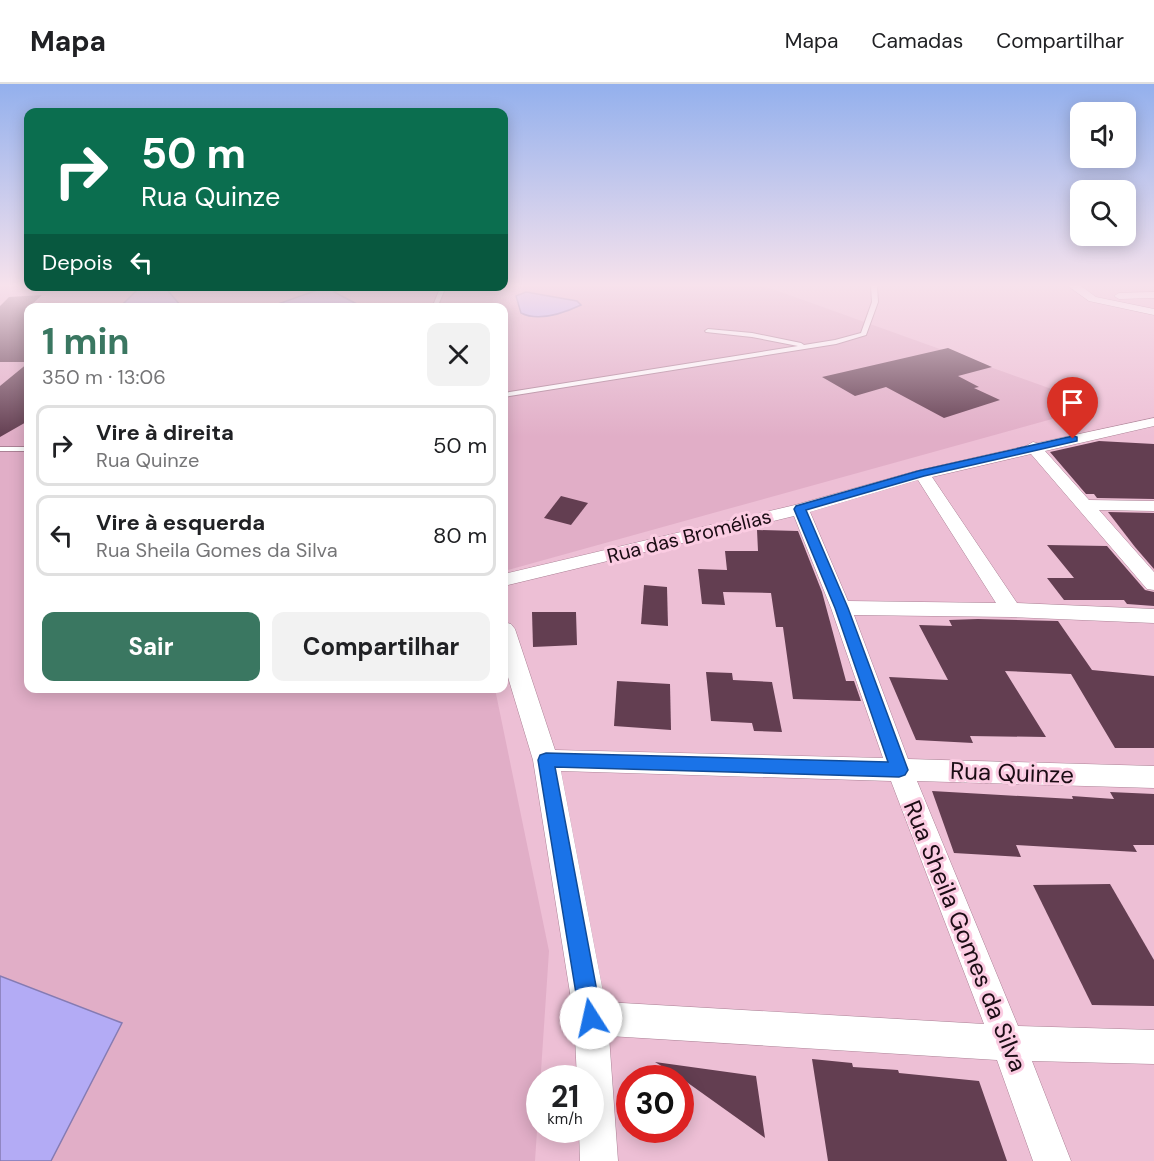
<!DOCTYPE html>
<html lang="pt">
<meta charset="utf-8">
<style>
:root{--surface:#fff;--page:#f2f2f2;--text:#202124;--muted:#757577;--line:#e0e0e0;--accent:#3a7761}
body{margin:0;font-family:"DM Sans",sans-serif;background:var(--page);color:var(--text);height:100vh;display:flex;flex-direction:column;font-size:22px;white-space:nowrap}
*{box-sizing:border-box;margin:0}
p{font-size:20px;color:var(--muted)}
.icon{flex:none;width:33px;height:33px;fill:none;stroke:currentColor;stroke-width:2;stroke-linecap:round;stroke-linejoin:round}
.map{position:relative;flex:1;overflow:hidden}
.sheet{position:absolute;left:24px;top:219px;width:484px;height:390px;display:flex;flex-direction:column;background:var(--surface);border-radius:12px;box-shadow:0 3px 15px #0003}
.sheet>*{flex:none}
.hud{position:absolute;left:24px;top:24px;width:484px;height:183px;border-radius:12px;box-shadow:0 3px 15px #0003;background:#0b6e4f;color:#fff;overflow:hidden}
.tools{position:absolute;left:1070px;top:18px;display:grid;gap:12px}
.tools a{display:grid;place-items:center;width:66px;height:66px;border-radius:12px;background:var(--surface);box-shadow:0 3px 15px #0003;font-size:30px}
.speed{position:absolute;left:526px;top:981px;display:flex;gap:12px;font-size:30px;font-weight:700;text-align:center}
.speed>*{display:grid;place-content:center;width:78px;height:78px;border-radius:50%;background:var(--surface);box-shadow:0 3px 15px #0003;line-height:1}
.speed small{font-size:15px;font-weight:400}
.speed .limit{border:9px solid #d22;background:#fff;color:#111}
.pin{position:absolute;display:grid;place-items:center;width:51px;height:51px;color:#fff;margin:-62px -26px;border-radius:50% 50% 50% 0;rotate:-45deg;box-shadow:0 0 6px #0007}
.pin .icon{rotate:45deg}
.me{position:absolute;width:66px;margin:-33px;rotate:350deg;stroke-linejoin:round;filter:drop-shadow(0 0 4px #0008)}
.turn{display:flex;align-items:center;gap:21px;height:126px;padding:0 18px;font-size:27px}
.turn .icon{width:78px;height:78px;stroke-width:2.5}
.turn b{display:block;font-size:42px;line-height:51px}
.then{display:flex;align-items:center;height:57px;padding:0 18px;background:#0003;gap:12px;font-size:22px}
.round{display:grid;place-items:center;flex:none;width:63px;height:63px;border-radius:12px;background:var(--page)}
.head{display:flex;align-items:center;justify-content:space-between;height:102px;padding:0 18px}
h1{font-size:36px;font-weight:700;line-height:45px;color:var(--accent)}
.action{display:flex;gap:12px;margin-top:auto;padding:12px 18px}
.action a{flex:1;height:69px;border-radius:12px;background:var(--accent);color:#fff;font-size:24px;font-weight:700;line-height:69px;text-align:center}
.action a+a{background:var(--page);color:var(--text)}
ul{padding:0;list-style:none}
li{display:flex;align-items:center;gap:18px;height:81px;margin:0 12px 9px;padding:0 6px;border:3px solid var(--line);border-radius:12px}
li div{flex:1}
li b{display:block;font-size:22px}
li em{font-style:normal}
header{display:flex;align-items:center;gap:36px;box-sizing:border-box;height:84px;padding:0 30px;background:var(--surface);border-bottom:2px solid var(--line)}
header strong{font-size:28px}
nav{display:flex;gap:33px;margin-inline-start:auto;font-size:21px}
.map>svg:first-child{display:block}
.built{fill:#e1aec7}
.water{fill:#b3abf5;stroke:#857bb2;stroke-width:1.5}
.building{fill:#633e51}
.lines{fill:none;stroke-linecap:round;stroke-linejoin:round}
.service-casing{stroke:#ab8195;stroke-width:2}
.minor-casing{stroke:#ab8195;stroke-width:1}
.service{fill:#fff;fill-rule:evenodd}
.minor{fill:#fff;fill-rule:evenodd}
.route{fill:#1a73e8;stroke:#114b97;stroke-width:1.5}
.labels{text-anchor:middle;stroke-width:6;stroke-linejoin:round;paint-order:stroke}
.street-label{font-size:20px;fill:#1b0c14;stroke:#fbcce2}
.near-street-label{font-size:24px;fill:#1b0c14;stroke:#fbcce2}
</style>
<header>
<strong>Mapa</strong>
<nav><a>Mapa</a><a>Camadas</a><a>Compartilhar</a></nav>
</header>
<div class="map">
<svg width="1154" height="1077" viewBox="0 0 1154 1077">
<rect width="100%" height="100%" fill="#edbfd5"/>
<path class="built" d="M 0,202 L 764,202 L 1099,322 L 504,487 L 504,224 L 28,224 L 28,604 L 495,605 L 549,867 L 535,1077 L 0,1077 Z"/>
<g class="water">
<path d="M 140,203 L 168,203 L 168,207 L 182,223 L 120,223 Z"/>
<path d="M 326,203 L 344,205 L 334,208 L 355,219 L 349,224 L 282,224 L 275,221 Z"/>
<path d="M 526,208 L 577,217 L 581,221 C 564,229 539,238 521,229 L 516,212 Z"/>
<path d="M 0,892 L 122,939 L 51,1077 L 0,1077 Z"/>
</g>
<g class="building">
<path d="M 42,211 L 28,224 L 28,278 L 0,278 L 0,222 L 9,213 Z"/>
<path d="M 948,264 L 992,283 L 958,292 L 979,303 L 974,304 L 1000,316 L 944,334 L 886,303 L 855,312 L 822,293 Z"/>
<path d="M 28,279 L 28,337 L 0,353 L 0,302 Z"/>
<path d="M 1099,357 L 1154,360 L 1154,415 L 1097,414 L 1094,410 L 1086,410 L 1050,368 Z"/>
<path d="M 561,412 L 588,419 L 571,441 L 544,434 Z"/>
<path d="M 1108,428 L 1154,429 L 1154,485 L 1135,463 Z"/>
<path d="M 757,446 L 798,447 L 822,508 L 846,597 L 854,597 L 861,617 L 793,615 L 783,543 L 776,543 L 771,509 L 723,508 L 725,521 L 702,520 L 698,485 L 727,486 L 725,467 L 758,467 Z"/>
<path d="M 1047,461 L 1107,462 L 1145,506 L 1154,508 L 1154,522 L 1127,520 L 1124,516 L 1064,516 L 1047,494 L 1074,494 Z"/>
<path d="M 644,501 L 667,503 L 668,542 L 641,540 Z"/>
<path d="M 532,528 L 576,528 L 577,561 L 533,563 Z"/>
<path d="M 978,535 L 1058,537 L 1092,586 L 1154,592 L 1154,664 L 1115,664 L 1071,590 L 1005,587 L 1046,653 L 970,652 L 973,659 L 916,656 L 889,593 L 948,596 L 919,541 L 952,542 L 949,536 Z"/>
<path d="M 706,588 L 732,589 L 733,596 L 772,598 L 782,648 L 754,647 L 752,639 L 711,637 Z"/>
<path d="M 617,597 L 670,600 L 671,646 L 614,642 Z"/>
<path d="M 932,707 L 1073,715 L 1072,712 L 1114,715 L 1110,708 L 1154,710 L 1154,761 L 1133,761 L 1137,768 L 1016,761 L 1021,773 L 954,769 Z"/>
<path d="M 1110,800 L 1154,876 L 1154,922 L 1092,921 L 1033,801 Z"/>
<path d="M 812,975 L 852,979 L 853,983 L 898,986 L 899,989 L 979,997 L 1007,1077 L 828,1077 Z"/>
<path d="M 655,978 L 756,992 L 765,1054 L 681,994 Z"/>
</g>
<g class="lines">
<defs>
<g id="service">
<path d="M 441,202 L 446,202 L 437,224 L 432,224 Z"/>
<path d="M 871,202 L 877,202 L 878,218 L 866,251 L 836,260 L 504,313 L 504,309 L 798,262 L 752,253 L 706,248 L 705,247 L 708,245 L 752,249 L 801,259 L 804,261 L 835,256 L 861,249 L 872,218 Z"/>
<rect x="0" y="363" width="28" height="4"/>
</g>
<g id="minor">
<path d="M 1068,202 L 1081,202 L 1096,213 L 1154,225 L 1154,231 L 1089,217 Z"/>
<path d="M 1154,208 L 1154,214 L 1119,215 L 1114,212 L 1119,209 Z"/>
<path d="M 1154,334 L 1154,342 L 1045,367 L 1089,416 L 1154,417 L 1154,427 L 1099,426 L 1154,488 L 1154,506 L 1147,505 L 1031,370 L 932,393 L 1017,519 L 1154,525 L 1154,539 L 1011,533 L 854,531 L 908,675 L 1154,682 L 1154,704 L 917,697 L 1018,942 L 1154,946 L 1154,980 L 1032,977 L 1071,1077 L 1033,1077 L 997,976 L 609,952 L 618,1077 L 580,1077 L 579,1046 L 591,1046 L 591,994 L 577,994 L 574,934 L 533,676 L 504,580 L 504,538 L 511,540 L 515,545 L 555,666 L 883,674 L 831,524 L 794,432 L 504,502 L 504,490 L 795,421 L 916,387 L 1026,362 L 1033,358 L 1037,359 ZM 918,396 L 996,519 L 848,517 L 810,428 ZM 561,687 L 891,697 L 984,940 L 605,918 Z"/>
</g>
</defs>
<use href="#service" class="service-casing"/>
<use href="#minor" class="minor-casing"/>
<use href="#service" class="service"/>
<use href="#minor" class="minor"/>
</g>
<linearGradient id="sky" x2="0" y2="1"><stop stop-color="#93b0ed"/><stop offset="0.57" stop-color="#f7e2ec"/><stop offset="1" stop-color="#f7e2ec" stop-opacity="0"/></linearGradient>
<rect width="1154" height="353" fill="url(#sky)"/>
<path class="route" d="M 1073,352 L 1077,353 L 1077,357 L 924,392 L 806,426 L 848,524 L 908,686 L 905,691 L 899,693 L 555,683 L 602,934 L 599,942 L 591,945 L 583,942 L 580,934 L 538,676 L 540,671 L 546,669 L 888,678 L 835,524 L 794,425 L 796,422 L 918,387 Z"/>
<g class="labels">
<g class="street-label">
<text transform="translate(689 452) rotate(-14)" y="7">Rua das Bromélias</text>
</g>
<g class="near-street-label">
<text transform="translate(1012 689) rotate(2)" y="8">Rua Quinze</text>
<text transform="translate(965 852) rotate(68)" y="8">Rua Sheila Gomes da Silva</text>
</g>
</g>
</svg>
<div class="tools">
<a><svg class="icon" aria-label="sound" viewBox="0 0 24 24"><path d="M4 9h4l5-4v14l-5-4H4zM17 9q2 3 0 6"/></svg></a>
<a><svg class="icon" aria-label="search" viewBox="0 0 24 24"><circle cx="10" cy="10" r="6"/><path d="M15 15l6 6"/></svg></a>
</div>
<div class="speed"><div>21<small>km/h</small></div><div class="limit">30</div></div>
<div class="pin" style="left:1073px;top:355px;background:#d93025"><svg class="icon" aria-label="arrive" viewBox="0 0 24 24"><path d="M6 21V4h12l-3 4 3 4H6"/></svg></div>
<svg class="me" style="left:591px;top:934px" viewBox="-20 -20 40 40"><circle r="19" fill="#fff"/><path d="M0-13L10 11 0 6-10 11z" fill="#1a73e8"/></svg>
<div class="hud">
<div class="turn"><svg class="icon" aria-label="right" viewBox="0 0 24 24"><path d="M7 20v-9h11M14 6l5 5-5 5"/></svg><div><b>50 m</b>Rua Quinze</div></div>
<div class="then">Depois<svg class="icon" aria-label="left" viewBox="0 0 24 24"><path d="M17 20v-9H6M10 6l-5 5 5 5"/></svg></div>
</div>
<section class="sheet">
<div class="head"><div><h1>1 min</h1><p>350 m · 13:06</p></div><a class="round"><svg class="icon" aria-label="close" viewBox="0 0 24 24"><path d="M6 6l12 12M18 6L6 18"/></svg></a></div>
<ul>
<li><svg class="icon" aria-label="right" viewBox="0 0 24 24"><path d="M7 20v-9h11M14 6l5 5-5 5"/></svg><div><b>Vire à direita</b><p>Rua Quinze</p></div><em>50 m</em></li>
<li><svg class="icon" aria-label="left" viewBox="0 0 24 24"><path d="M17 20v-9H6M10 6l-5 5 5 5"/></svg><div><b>Vire à esquerda</b><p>Rua Sheila Gomes da Silva</p></div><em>80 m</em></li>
</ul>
<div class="action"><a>Sair</a><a>Compartilhar</a></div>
</section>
</div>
